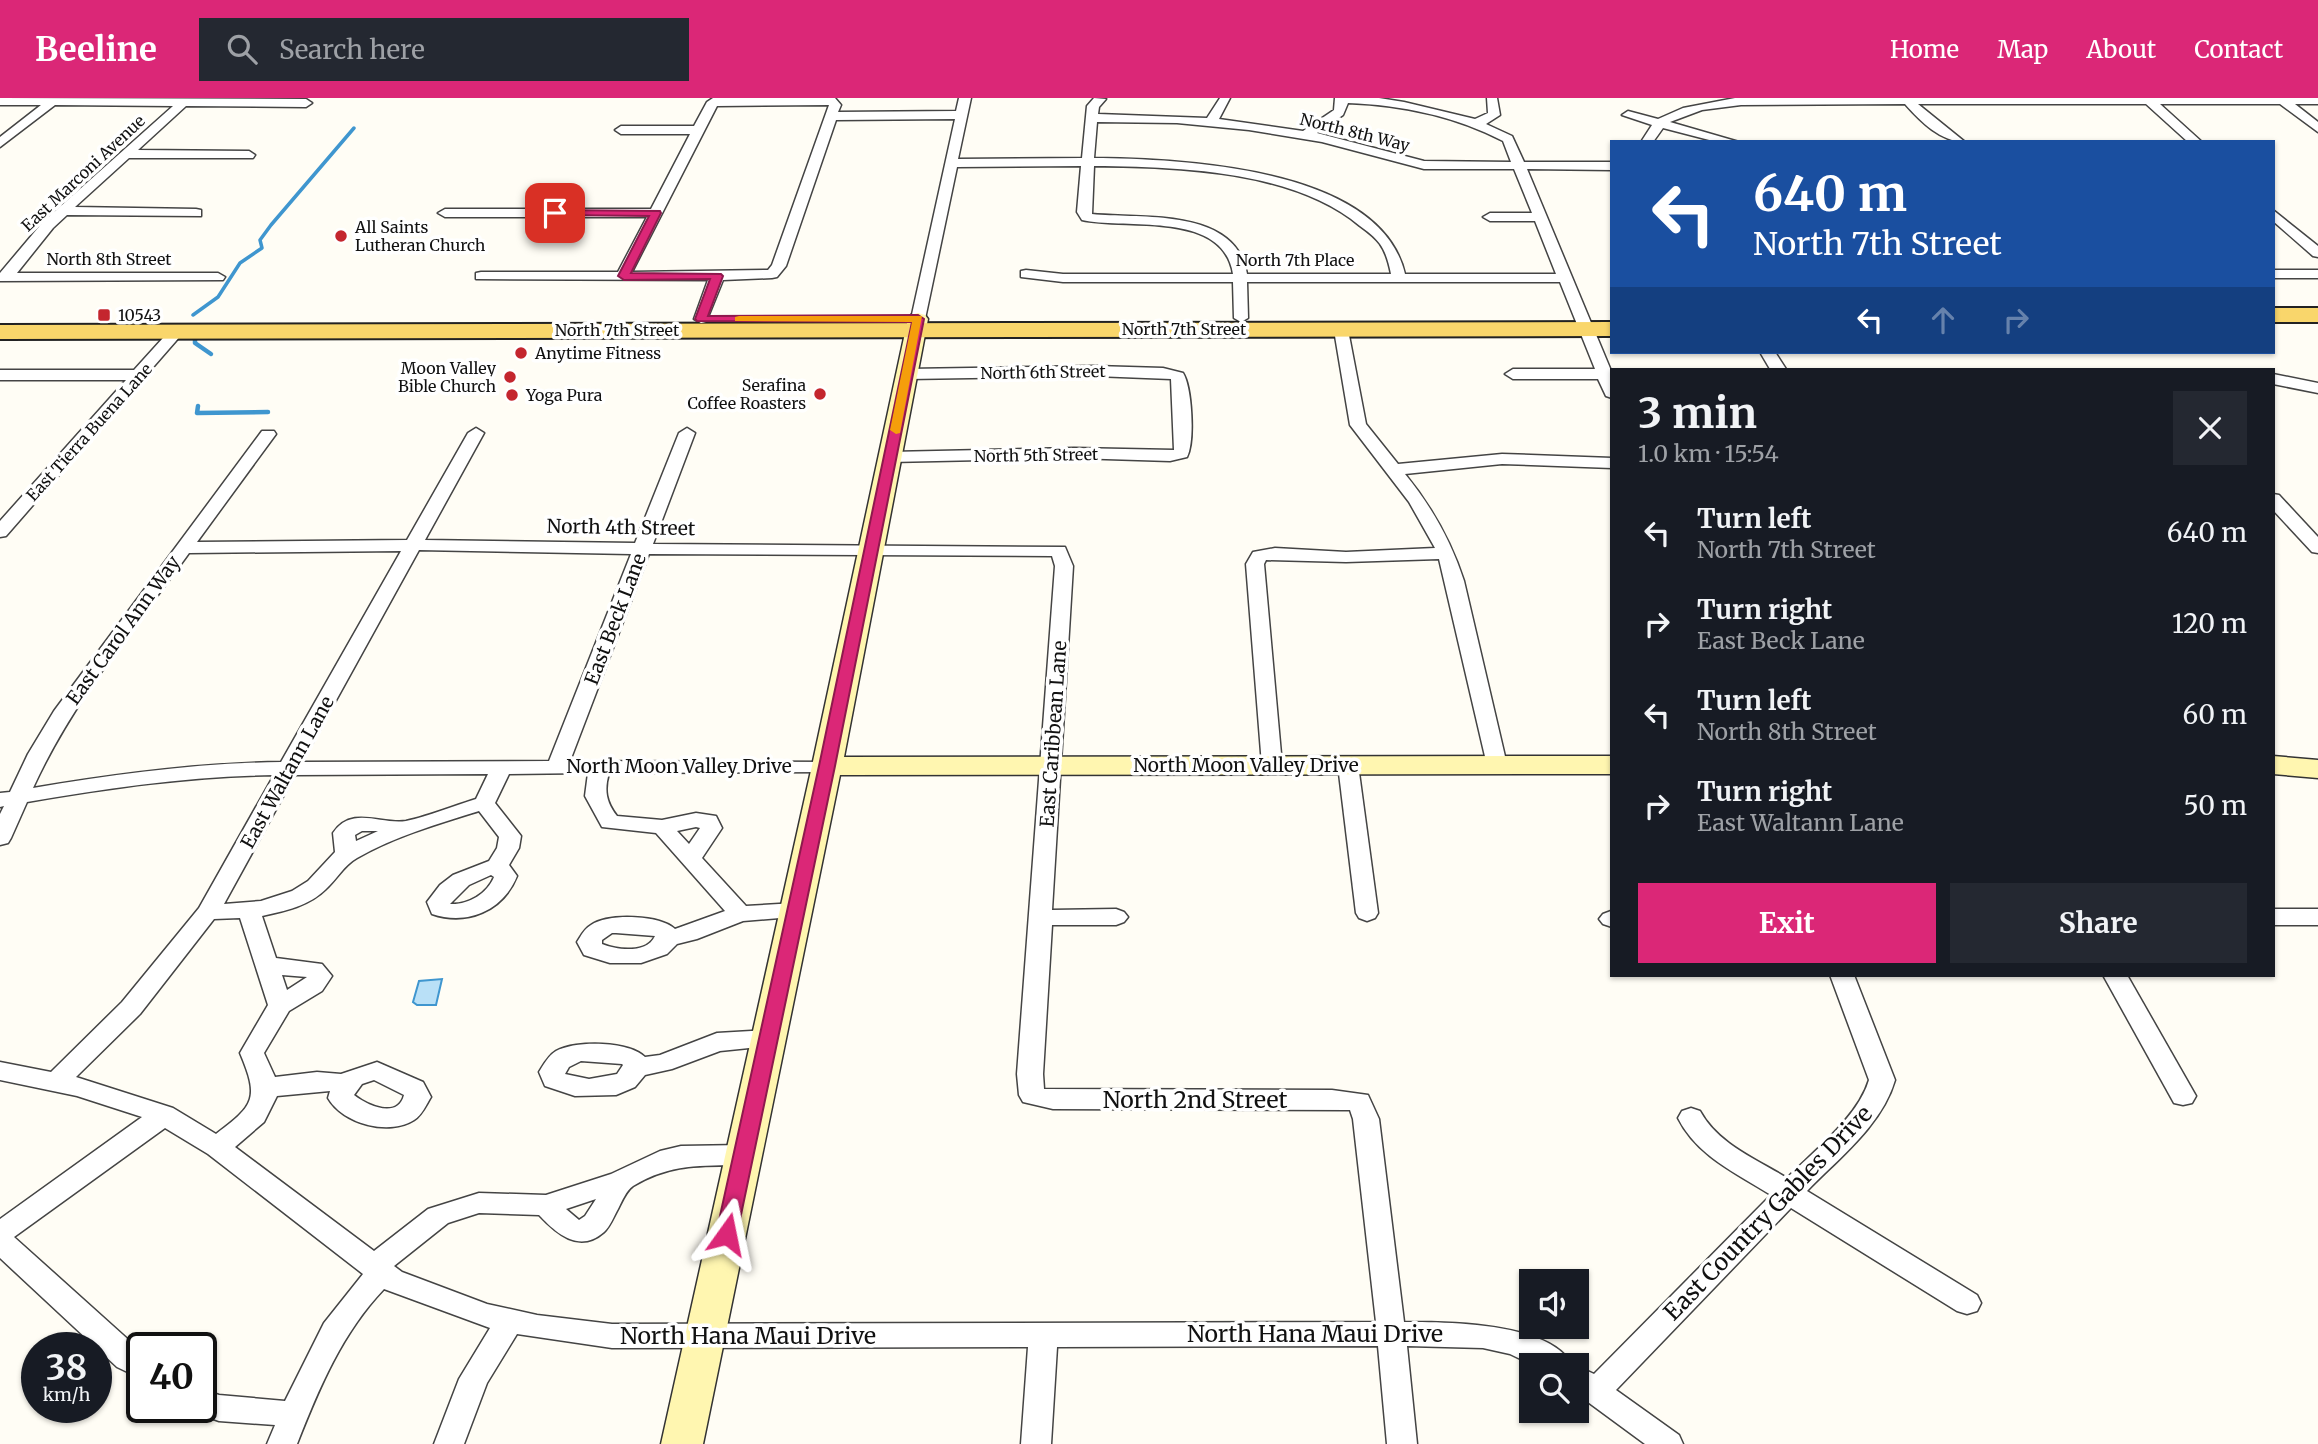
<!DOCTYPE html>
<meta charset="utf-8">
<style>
:root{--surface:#171b24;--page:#242831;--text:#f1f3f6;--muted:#9ea1a6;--accent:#db2777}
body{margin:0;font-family:Merriweather,serif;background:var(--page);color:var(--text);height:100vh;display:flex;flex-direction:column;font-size:26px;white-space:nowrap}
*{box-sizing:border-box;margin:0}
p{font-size:23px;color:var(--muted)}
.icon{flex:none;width:38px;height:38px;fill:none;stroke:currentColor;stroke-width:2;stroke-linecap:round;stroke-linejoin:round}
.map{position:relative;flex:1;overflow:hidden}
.drawer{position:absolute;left:1610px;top:270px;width:665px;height:609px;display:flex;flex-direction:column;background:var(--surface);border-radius:0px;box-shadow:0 2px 5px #0004}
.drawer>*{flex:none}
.hud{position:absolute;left:1610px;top:42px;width:665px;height:214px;border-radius:0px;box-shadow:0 2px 5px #0004;background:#1a4fa0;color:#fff;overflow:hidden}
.fabs{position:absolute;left:1519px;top:1171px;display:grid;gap:14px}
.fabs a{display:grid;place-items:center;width:70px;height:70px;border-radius:0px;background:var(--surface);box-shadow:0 2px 5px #0004;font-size:35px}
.speed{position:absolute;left:21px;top:1234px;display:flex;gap:14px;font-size:35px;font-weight:700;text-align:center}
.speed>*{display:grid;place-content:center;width:91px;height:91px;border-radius:50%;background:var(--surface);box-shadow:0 2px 5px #0004;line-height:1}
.speed small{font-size:18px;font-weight:400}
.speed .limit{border:4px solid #111;border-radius:10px;background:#fff;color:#111}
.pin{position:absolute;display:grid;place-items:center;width:60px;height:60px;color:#fff;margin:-30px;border-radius:14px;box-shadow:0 4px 10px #0006}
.me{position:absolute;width:77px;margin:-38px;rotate:12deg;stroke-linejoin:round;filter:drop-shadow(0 0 5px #0008)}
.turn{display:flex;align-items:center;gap:24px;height:147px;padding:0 28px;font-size:32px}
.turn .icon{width:91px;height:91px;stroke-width:2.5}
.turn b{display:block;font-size:49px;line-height:60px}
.lanes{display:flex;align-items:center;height:66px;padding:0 28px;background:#0003;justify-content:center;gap:35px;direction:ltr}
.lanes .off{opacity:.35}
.round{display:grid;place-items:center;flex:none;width:74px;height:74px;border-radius:0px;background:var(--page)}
.overview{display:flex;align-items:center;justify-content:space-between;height:119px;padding:0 28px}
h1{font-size:42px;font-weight:700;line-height:52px}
.primary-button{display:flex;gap:14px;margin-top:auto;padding:14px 28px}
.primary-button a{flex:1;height:80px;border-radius:0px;background:var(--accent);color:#fff;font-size:28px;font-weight:700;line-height:80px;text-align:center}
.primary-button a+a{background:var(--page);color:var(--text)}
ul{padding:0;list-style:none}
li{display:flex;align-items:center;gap:21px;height:91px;padding:0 28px}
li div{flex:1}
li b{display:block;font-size:26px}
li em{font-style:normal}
header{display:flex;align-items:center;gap:42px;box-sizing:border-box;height:98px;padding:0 35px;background:var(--accent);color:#fff}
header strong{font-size:33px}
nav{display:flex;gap:38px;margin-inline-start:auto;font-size:24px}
.search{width:490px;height:63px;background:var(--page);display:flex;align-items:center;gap:18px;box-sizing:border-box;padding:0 24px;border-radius:0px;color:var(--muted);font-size:26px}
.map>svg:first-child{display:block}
.water{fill:#b9e0f7;stroke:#3f96cf;stroke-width:2}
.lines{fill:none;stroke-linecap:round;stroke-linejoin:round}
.stream-far1{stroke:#3f96cf;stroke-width:3.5}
.stream{stroke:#3f96cf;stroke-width:4.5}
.street-casing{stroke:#444;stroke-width:3}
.secondary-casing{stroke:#333;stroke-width:3}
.primary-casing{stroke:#222;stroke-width:4}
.street{fill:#fff;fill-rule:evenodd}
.secondary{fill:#fff6b0;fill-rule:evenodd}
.primary{fill:#f9d66b;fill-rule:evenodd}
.route{fill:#db2777;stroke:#8e194d;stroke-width:2}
.slow{fill:#f59e0b}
.poi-dot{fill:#c4262e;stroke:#fff;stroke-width:2.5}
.labels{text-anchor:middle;stroke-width:7;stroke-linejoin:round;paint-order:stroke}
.far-street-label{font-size:16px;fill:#111;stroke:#fff}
.far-poi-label{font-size:16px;fill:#111;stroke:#fff;text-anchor:start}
.street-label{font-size:19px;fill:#111;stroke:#fff}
.near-street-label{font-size:23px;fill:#111;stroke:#fff}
</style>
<header>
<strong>Beeline</strong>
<div class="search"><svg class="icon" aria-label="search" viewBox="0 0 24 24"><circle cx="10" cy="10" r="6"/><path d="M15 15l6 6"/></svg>Search here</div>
<nav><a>Home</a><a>Map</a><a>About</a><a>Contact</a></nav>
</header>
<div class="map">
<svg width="2318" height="1346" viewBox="0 0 2318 1346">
<rect width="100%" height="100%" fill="#fffdf5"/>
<path class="water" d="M 442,881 L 436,907 L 417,907 L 413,904 L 419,883 Z"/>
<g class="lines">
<path class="stream-far1" d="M 193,217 L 218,199 L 240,165 L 262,150 L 260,142 L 271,127 L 354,30"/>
<g class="stream">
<path d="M 195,241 L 195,245 L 211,256"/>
<path d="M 198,308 L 197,315 L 268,314"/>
</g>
<defs>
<g id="street">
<path d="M 0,0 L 306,1 L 312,5 L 306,9 L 186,8 L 138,52 L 249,53 L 255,57 L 253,60 L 129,60 L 75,109 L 196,111 L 201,112 L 201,118 L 67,117 L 53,130 L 17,175 L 218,175 L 225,179 L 223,182 L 0,183 L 0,175 L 43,124 L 173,8 L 55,7 L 0,49 L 0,39 L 41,7 L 0,7 Z"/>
<path d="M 713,0 L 835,0 L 841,7 L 838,14 L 956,13 L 959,0 L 971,0 L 958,61 L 1082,60 L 1087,8 L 1094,0 L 1106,1 L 1099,9 L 1098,16 L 1207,20 L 1220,0 L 1230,0 L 1219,21 L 1303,33 L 1334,12 L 1335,0 L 1379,0 L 1404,4 L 1475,21 L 1488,15 L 1487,0 L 1497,0 L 1500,17 L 1486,26 L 1512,38 L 1524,64 L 1612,64 L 1612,72 L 1527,71 L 1612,275 L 1612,300 L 1606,298 L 1598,281 L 1513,281 L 1505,276 L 1513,271 L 1595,271 L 1560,184 L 1247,184 L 1248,220 L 1241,224 L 1234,220 L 1233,184 L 1063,184 L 1021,179 L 1021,173 L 1026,172 L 1063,176 L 1233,176 C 1223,112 1127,132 1082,122 L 1077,114 L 1081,68 L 957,69 L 925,221 L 918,225 L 913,224 L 911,221 L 955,21 L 836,22 L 786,168 L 777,179 L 772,180 L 723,182 L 706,224 L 701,225 L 694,221 L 708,182 L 476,181 L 476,175 L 481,174 L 618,174 L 647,119 L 445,119 L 438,115 L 445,111 L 651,111 L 690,36 L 621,36 L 615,32 L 621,28 L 694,28 L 707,4 ZM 1348,5 C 1401,7 1455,18 1503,43 L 1511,64 L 1424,63 L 1317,35 L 1343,17 ZM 829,7 L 772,167 L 768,172 L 632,174 L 717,8 ZM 1097,24 L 1177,25 L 1249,32 L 1322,44 L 1424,71 L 1514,71 L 1532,115 L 1490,115 L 1483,119 L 1490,123 L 1535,123 L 1556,176 L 1405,176 C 1380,69 1182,61 1094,60 ZM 1094,68 C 1178,69 1293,72 1360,128 C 1367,133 1375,139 1380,146 C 1386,154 1389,166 1391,176 L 1247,176 C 1236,109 1141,121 1092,116 Z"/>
<path d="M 1735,0 L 2318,0 L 2318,6 L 2295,6 L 2318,24 L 2318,34 L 2280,6 L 2160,6 L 2202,44 L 2188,44 L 2146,6 L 1918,6 L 1965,44 C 1941,44 1921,24 1905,6 L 1741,7 L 1702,12 L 1670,24 L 1739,44 L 1717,44 L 1663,30 L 1653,44 L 1641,44 L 1652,27 L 1622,17 L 1628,13 L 1658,21 L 1683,10 Z"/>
<path d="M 2273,112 L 2318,148 L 2318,159 L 2313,158 L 2273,123 Z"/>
<rect x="2273" y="172" width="45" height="8"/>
<path d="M 1341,228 L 1348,232 L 1366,326 L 1398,366 L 1502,356 L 1612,360 L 1612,370 L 1502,366 L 1405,376 C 1432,409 1451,443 1464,483 L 1507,667 L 1504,671 L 1490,671 L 1487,667 L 1439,461 L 1346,464 L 1266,462 L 1264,466 L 1282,667 L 1279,671 L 1265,671 L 1262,667 L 1246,466 L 1253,454 L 1275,450 L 1346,454 L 1435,450 L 1409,404 L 1350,327 L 1334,232 Z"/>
<path d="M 177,229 L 182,230 L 184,233 L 182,236 L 6,438 L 0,439 L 0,423 L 126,282 L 0,282 L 0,272 L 134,272 L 172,230 Z"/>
<path d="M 1760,254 L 1775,254 L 1786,271 L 1770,271 Z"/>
<path d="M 1095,268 L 1163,270 L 1183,275 C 1192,289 1195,344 1187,359 L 1170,363 L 1074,360 L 890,364 L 882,359 L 890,354 L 1074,350 L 1174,352 L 1171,281 L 1095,278 L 908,281 L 900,276 L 908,271 Z"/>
<path d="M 2273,276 L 2318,285 L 2318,295 L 2273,286 Z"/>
<path d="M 476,330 L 484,335 L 425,442 L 635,445 L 679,335 L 687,330 L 695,335 L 653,446 L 1065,449 L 1073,468 L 1052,812 L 1116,811 L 1124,814 L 1128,819 L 1124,824 L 1116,827 L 1052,827 L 1043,976 L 1044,991 L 1332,992 L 1368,997 L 1379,1021 L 1404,1224 C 1446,1224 1550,1224 1572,1267 L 1533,1267 L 1510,1256 L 1483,1250 L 1407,1248 L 1417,1346 L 1387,1346 L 1378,1248 L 1057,1249 L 1051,1346 L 1021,1346 L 1028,1249 L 612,1250 L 517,1236 L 487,1285 L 464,1346 L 434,1346 L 459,1281 L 490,1230 L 384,1191 C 342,1235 319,1290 297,1346 L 267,1346 L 275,1327 L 219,1323 L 191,1313 L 189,1309 L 201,1309 L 201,1291 L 219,1297 L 285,1303 L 324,1225 L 363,1176 L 208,1056 L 165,1030 L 14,1139 L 142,1254 L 142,1281 L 117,1269 L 0,1160 L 0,1121 L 142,1019 L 77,998 L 0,982 L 0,964 L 51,974 L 122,904 L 199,810 L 274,677 C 191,678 109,690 27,704 L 11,740 L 8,745 L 0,747 L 0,716 L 4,708 L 0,709 L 0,695 L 10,694 L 28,656 L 54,613 L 262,333 L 274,333 L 276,336 L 197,444 L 407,442 L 468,335 ZM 419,452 L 631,456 L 549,663 L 302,664 ZM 401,453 L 281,664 C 198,665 116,676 33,690 C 72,604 134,531 189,455 ZM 649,456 L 1052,458 L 1055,468 L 1017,976 L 1019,997 L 1023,1004 L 1053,1011 L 1350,1012 L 1353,1021 L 1376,1224 L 612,1226 L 537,1217 L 487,1206 L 402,1174 L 394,1168 L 448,1125 L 479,1115 L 539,1117 C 556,1135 579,1156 604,1134 C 610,1129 614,1118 618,1111 C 622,1103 626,1093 633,1088 C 671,1065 701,1068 743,1067 L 752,1064 L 756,1057 L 752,1050 L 743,1047 L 681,1048 L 660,1053 L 611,1076 L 546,1097 L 479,1095 L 428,1111 L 374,1153 L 235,1049 L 264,1024 L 277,998 L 330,993 L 328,1000 C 343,1026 389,1038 414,1022 C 422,1017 426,1007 431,999 L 423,984 L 377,964 L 341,976 L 317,974 L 275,979 L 264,955 L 289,913 L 322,893 L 332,878 L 322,866 L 276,860 L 262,818 C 285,813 309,808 326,791 C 337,781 344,767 357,760 C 395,738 438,726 479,713 L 499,739 L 497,750 L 489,763 L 453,777 L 440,787 L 427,804 L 432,816 C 467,828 503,813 517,778 L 509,767 L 519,750 L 521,738 L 495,705 L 509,676 L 588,675 L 585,698 L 602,729 L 656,735 L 725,813 L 675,831 C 660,817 609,815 591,827 C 584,831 581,838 577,844 L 584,857 L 610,865 L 641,865 L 667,856 L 677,846 L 697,841 L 743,823 L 804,818 L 807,813 L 804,808 L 796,805 L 746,808 L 702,760 L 722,730 L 716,718 L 696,715 L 662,722 L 617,718 C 606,704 604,692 609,675 L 827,674 L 834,672 L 837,668 L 834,664 L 570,663 ZM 488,676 L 476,701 C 453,708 429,718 406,723 C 381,727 352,707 333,735 L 335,754 L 308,783 L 292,793 L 261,803 L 224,806 L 295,677 ZM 696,729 L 700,730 L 689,746 L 677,733 ZM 362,733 L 378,733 L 356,743 L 355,737 ZM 491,777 L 494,779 C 487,796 468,807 450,806 L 469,787 ZM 240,820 L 268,907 L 240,955 C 259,1000 255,1007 216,1036 L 173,1010 L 76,979 L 140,916 L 214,821 ZM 612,835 L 616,835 L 655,838 C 647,856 617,852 602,846 L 602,842 ZM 282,877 L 307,879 L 287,892 ZM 374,982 L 404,997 C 398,1021 368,1008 354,997 L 362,986 ZM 596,1101 L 585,1118 L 579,1122 L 566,1111 Z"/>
<path d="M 2273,396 L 2279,397 L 2318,439 L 2318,455 L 2312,454 L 2273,412 Z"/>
<path d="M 1348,661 L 1355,663 L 1358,667 L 1378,815 L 1375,820 L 1367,823 L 1359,820 L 1356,815 L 1338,667 L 1341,663 Z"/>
<rect x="2273" y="811" width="45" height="16"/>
<path d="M 1611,813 L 1612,829 L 1603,826 L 1599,821 L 1603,816 Z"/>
<path d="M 1830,877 L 1854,877 L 1895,982 C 1882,1027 1839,1060 1807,1093 L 1977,1197 L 1981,1205 L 1977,1213 L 1967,1216 L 1957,1213 L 1791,1110 L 1616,1292 L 1679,1337 L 1683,1346 L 1645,1346 L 1577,1296 L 1577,1268 L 1594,1276 L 1771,1097 C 1736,1075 1697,1058 1678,1020 L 1682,1013 L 1691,1010 L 1700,1013 C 1718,1046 1756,1061 1787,1080 C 1814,1053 1858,1019 1869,982 Z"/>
<path d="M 2103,877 L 2127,877 L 2196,998 L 2192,1005 L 2183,1007 L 2174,1005 Z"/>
<path d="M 769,932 L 778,935 L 781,941 L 778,947 L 720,953 L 672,971 L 645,977 L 635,989 L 616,997 L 575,998 L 545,988 L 539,974 C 544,966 548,958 556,953 C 576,942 629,943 645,959 L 660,957 L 717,935 ZM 581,963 L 622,966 L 623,967 L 617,976 L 589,981 L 565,976 L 569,969 Z"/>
</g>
<g id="secondary">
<path d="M 918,215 L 925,217 L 928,221 L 844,659 L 1612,658 L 1612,676 L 840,677 L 703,1346 L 661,1346 L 812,668 L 908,221 L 911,217 Z"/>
<path d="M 2273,658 L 2318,662 L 2318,680 L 2273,676 Z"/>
</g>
<g id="primary">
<rect x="2273" y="210" width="45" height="14"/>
<path d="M 1612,224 L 1612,238 L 0,241 L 0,227 Z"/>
</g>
</defs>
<use href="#street" class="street-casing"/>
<use href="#secondary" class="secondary-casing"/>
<use href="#primary" class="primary-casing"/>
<use href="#street" class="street"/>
<use href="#secondary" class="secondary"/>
<use href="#primary" class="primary"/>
</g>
<path class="route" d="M 555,112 L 660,113 L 661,115 L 631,175 L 721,176 L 723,178 L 708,218 L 918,217 L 924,221 L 835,668 L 737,1136 L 734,1141 L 727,1144 L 719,1141 L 716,1136 L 819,668 L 912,224 L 697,223 L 695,221 L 710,181 L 624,182 L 618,178 L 649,118 L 552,117 L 552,113 Z"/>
<path class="slow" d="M 739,218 L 922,218 L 900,335 L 896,336 L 890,332 L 912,224 L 735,223 L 735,219 Z"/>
<g class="poi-dot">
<circle cx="341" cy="138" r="7"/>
<rect x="97" y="210" width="14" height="14" rx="3.5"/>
<circle cx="521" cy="255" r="7"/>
<circle cx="510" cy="279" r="7"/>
<circle cx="820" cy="296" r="7"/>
<circle cx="512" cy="297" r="7"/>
</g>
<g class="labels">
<g class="far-street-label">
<text transform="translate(1355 34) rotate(14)" y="6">North 8th Way</text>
<text transform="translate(83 75) rotate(-43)" y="6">East Marconi Avenue</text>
<text x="109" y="167">North 8th Street</text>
<text x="1295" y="168">North 7th Place</text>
<text x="1184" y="237">North 7th Street</text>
<text x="617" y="238">North 7th Street</text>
<text transform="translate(1043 274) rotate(-1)" y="6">North 6th Street</text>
<text transform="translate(89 334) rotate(-48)" y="6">East Tierra Buena Lane</text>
<text transform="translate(1036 357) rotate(-1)" y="6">North 5th Street</text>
</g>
<g class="far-poi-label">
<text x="355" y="135">All Saints<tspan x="355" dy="18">Lutheran Church</tspan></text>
<text x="118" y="223">10543</text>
<text x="535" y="261">Anytime Fitness</text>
<text x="496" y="276" text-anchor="end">Moon Valley<tspan x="496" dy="18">Bible Church</tspan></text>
<text x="806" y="293" text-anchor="end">Serafina<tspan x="806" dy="18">Coffee Roasters</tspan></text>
<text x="526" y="303">Yoga Pura</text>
</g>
<g class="street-label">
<text transform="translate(621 429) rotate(1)" y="7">North 4th Street</text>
<text transform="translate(615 521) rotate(-69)" y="7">East Beck Lane</text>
<text transform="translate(123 532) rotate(-54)" y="7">East Carol Ann Way</text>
<text transform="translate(1053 636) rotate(-86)" y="7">East Caribbean Lane</text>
<text x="1246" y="674">North Moon Valley Drive</text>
<text x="679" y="675">North Moon Valley Drive</text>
<text transform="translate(287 674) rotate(-61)" y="7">East Waltann Lane</text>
</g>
<g class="near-street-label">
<text x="1195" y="1010">North 2nd Street</text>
<text transform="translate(1768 1115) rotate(-46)" y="8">East Country Gables Drive</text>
<text x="1315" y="1244">North Hana Maui Drive</text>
<text x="748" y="1246">North Hana Maui Drive</text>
</g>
</g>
</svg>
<div class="fabs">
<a><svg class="icon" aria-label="sound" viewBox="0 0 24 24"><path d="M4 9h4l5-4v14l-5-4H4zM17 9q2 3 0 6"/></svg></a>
<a><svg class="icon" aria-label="search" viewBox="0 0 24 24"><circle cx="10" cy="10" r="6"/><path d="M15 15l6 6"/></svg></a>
</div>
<div class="speed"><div>38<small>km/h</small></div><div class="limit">40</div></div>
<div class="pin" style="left:555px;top:115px;background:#d93025"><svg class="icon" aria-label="arrive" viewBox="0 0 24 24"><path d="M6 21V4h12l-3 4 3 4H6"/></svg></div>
<svg class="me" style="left:727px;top:1136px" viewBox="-20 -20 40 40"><path d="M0-17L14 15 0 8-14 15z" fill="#db2777" stroke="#fff" stroke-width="4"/></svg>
<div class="hud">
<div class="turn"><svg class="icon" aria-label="left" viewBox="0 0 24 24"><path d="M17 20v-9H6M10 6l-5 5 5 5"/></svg><div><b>640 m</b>North 7th Street</div></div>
<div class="lanes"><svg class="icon" aria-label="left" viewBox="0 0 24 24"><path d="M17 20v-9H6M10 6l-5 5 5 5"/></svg><svg class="icon off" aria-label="ahead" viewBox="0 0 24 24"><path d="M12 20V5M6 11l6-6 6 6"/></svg><svg class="icon off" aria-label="right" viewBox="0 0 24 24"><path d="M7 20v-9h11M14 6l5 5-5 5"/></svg></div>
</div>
<section class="drawer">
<div class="overview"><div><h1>3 min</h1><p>1.0 km · 15:54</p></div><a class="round"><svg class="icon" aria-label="close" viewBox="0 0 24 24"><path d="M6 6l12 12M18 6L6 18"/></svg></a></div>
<ul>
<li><svg class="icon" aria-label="left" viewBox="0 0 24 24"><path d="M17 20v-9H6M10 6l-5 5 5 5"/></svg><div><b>Turn left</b><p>North 7th Street</p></div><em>640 m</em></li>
<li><svg class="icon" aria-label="right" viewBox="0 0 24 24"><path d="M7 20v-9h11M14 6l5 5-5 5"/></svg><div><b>Turn right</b><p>East Beck Lane</p></div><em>120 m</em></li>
<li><svg class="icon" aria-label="left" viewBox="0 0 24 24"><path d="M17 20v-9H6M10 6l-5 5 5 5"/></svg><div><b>Turn left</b><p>North 8th Street</p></div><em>60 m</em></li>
<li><svg class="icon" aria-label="right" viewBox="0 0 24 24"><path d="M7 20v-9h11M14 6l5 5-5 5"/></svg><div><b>Turn right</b><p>East Waltann Lane</p></div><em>50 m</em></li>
</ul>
<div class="primary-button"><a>Exit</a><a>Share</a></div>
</section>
</div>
